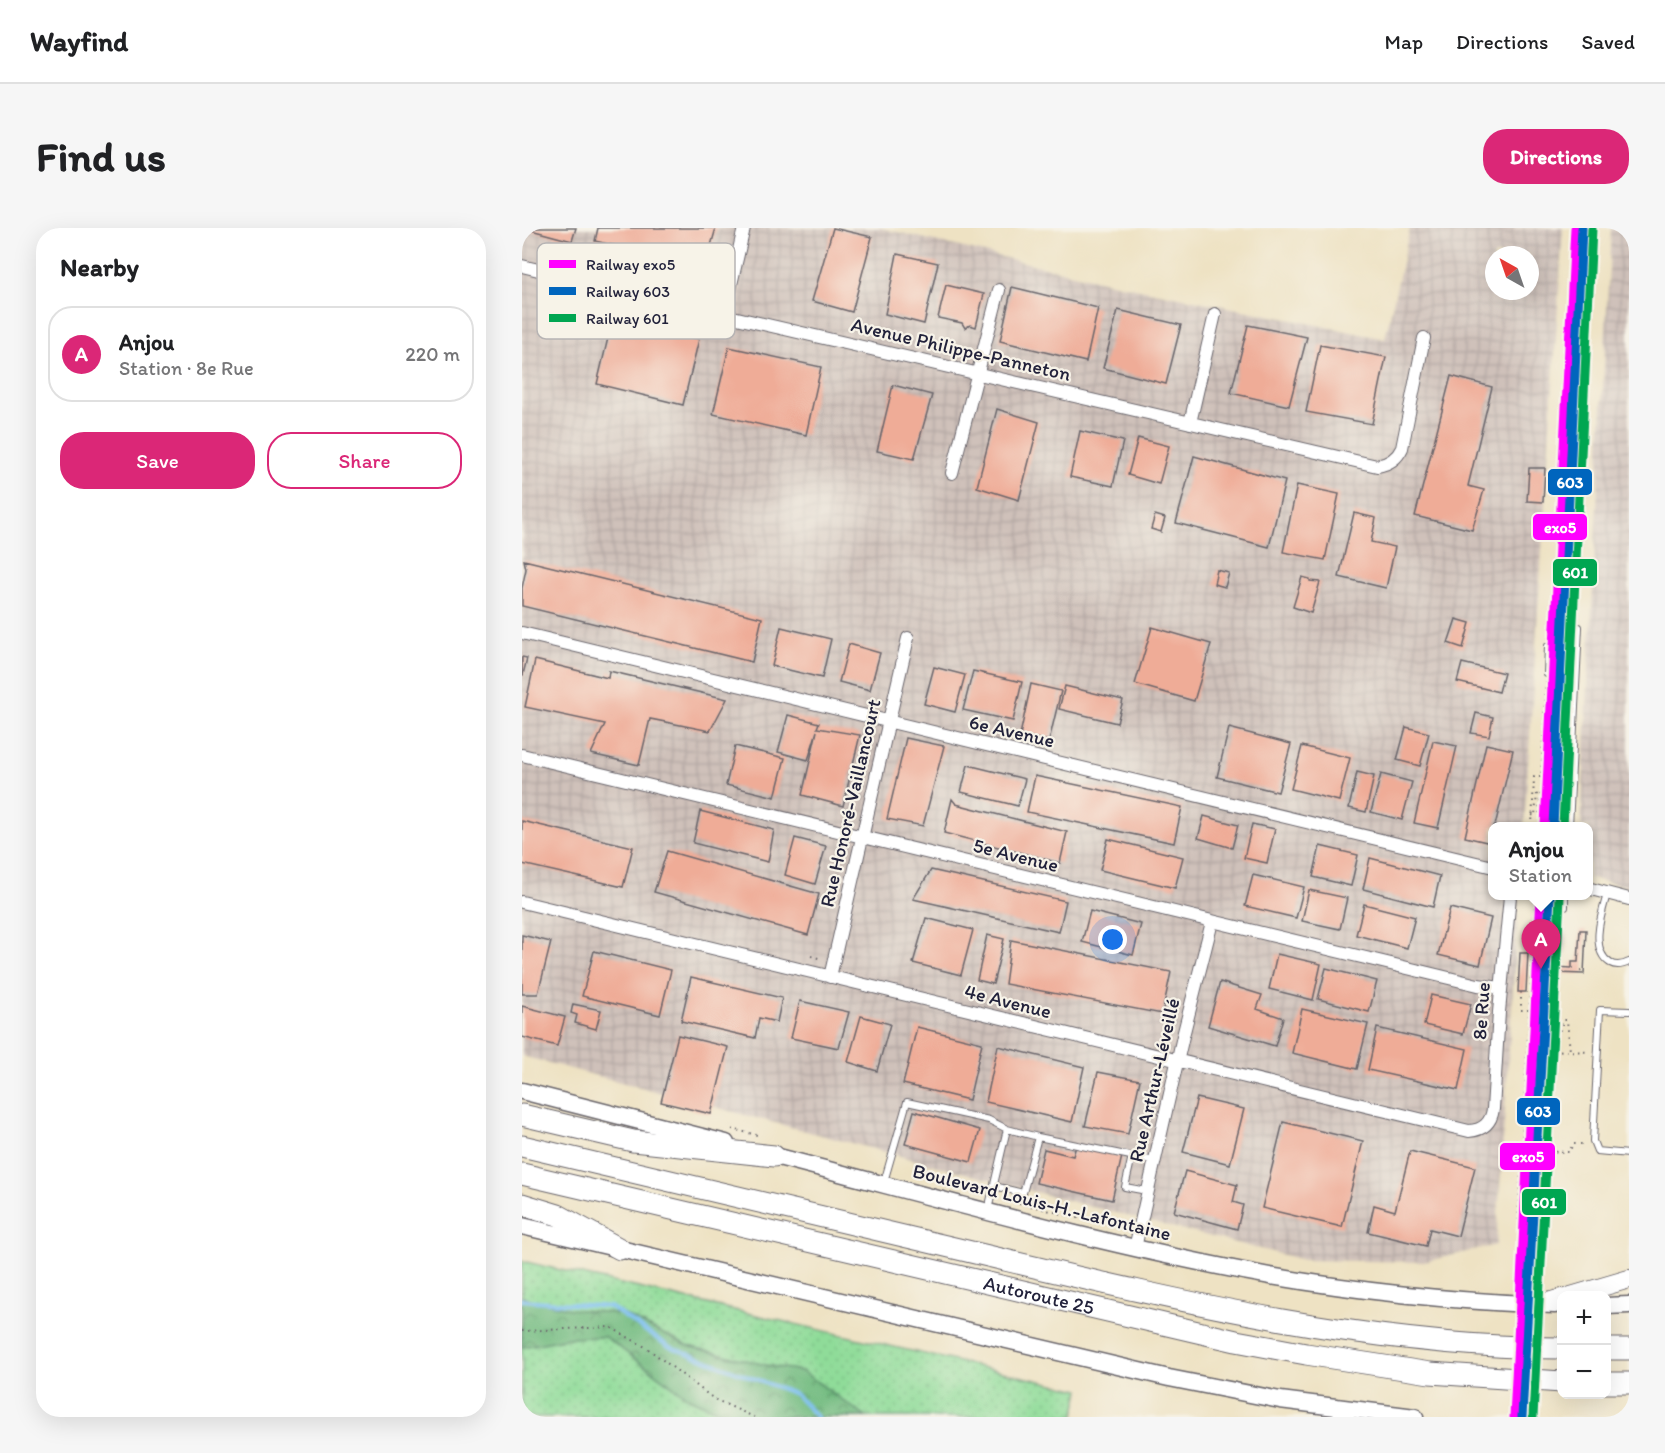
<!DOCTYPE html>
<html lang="en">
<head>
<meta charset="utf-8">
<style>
	:root { --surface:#fff; --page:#f6f6f6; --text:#202124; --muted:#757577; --line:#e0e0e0; --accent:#db2777 }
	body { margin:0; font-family:Itim,sans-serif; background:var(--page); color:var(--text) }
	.controls { position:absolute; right:18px; bottom:18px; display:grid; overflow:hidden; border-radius:12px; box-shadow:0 6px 24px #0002 }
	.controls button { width:54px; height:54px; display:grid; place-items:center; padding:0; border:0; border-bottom:2px solid var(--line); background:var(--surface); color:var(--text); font:30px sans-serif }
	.compass { position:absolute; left:963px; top:18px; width:54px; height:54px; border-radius:50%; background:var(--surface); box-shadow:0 6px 24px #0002; rotate:320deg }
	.you { position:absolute; left:591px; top:712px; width:21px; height:21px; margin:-15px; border:4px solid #fff; border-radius:50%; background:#1a73e8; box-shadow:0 0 0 9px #1a73e833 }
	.badge { display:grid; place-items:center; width:39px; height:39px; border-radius:50%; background:var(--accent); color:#fff; font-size:20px; font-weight:700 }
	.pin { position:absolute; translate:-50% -50px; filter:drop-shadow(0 2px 3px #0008) }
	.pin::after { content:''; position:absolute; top:32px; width:21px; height:18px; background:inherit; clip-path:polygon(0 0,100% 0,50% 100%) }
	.popup { position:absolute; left:966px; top:594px; width:105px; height:78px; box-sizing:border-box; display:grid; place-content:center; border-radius:12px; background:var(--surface); filter:drop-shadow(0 2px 4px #0005); font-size:20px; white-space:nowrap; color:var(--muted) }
	.popup b { font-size:22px; color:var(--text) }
	.popup::after { content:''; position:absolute; left:50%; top:100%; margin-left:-12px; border:12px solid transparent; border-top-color:var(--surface) }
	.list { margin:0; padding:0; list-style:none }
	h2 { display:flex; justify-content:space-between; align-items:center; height:78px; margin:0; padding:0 24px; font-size:26px }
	h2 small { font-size:20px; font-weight:400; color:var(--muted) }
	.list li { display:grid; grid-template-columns:39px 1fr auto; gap:18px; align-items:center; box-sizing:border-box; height:96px; margin:0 12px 12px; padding:0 12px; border:2px solid var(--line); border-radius:24px }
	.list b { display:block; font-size:22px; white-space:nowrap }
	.list p { margin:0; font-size:20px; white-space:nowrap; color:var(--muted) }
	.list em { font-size:20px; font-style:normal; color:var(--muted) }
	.actions { display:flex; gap:12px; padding:18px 24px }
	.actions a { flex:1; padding:14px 0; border:2px solid var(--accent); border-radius:24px; text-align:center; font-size:21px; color:var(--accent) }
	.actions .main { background:var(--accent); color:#fff }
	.map { position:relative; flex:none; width:1107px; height:1189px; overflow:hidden; border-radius:24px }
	header { display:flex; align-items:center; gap:36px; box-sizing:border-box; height:84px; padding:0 30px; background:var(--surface); border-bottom:2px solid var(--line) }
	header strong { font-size:28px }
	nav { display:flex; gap:33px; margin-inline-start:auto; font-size:21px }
	.intro { display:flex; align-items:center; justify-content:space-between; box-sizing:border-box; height:144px; padding:0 36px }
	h1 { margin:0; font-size:42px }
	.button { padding:15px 27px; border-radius:24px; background:var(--accent); color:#fff; font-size:21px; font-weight:700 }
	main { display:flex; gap:36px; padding:0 36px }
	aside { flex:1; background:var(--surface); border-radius:24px; box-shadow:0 6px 24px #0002 }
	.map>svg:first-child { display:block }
	.industrial { fill:url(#industrial-grid); fill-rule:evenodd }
	.green { fill:url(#green-dots); stroke:#587f6a; stroke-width:1.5 }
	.forest { fill:url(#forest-crowns); stroke:#4a6f5e; stroke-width:1.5 }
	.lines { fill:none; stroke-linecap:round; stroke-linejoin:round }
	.stream { stroke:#7cbff2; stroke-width:4 }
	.building { fill:#efac97 }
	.lane-casing { stroke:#69656b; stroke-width:8 }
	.street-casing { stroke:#69656b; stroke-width:14 }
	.secondary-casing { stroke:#69656b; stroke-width:19 }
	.primary-casing { stroke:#69656b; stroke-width:20 }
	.highway-casing { stroke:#69656b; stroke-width:23 }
	.path { stroke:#69656b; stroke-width:2; stroke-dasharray:1.5 4.5; stroke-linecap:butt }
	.lane { stroke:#fff; stroke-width:6 }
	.street { stroke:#fff; stroke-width:12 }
	.secondary { stroke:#fff; stroke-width:16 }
	.primary { stroke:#fff; stroke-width:18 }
	.highway { stroke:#fff; stroke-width:21 }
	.rail-1-casing { stroke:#f7f3e8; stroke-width:14 }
	.rail-2-casing { stroke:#f7f3e8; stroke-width:14 }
	.rail-3-casing { stroke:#f7f3e8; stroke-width:14 }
	.rail-1 { stroke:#f0f; stroke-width:9 }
	.rail-2 { stroke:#0065bd; stroke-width:9 }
	.rail-3 { stroke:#00a651; stroke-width:9 }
	.labels { text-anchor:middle; stroke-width:4.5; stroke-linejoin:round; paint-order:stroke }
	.street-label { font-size:20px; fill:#22223b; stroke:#f7f3e8 }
	.key { fill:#f7f3e8; stroke:#b7b4b4; stroke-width:1.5 }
	.key-label { font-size:16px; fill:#22223b }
	.line-badge { stroke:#f7f3e8; stroke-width:2 }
	.badge-label { font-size:16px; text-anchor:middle; font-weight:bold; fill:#fff }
</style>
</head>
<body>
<header>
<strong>Wayfind</strong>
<nav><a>Map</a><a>Directions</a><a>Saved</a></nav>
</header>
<div class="intro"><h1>Find us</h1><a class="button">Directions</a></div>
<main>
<aside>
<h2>Nearby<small></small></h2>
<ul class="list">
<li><span class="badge">A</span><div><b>Anjou</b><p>Station · 8e Rue</p></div><em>220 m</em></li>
</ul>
<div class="actions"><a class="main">Save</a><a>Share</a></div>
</aside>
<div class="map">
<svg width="1107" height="1189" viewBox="0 0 1107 1189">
	<defs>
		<pattern id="industrial-grid" width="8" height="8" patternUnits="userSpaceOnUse" patternTransform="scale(1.5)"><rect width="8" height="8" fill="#cfc1ba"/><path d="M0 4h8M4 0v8" fill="none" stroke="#b1a6a1"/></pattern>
		<pattern id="green-dots" width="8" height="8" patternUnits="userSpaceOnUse" patternTransform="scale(1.5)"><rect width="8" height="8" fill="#8fdc99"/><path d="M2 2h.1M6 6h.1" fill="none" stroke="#7bbc85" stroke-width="1.8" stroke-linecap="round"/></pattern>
		<pattern id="forest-crowns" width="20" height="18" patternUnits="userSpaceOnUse" patternTransform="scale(1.5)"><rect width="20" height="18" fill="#73bc81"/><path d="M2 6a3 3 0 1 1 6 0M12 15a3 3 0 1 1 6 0" fill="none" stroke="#5e986b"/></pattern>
	</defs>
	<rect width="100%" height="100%" fill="#f7f3e8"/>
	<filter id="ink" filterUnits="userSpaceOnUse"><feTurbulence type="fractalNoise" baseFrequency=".0167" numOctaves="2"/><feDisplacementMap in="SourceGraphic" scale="12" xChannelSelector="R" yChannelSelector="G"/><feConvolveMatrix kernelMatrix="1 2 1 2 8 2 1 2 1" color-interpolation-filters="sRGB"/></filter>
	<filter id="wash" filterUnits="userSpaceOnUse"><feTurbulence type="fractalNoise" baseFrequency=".008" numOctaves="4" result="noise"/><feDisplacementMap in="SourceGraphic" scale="24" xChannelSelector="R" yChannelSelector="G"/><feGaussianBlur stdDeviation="1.35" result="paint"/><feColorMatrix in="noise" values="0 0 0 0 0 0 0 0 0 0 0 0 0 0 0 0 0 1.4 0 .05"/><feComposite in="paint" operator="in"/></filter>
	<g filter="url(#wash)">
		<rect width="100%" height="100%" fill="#eee2c3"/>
		<!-- industrial -->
		<path class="industrial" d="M0 0H358L593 56 863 111 888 0H1041L1002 598H971V668H997L974 1017 902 1034 782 1032 574 980 0 828ZM972 27H1008V63H972Z
			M1089 0H1107V659L1067 650V598H1059Z"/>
		<!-- green -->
		<path class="green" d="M0 1033 558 1162 552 1189H0Z"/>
		<!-- forest -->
		<path class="forest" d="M0 1069 48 1081 101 1086 166 1118 248 1138 280 1143 344 1189H210L167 1170 83 1109 47 1110 0 1119Z"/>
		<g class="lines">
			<!-- stream -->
			<path class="stream" d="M0 1072 88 1079 146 1118 273 1166 295 1189"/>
		</g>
		<g id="blocks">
			<!-- building -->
			<path class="building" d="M10 0H54L50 13 9 2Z
				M76 0H194L183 39 73 13Z
				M311 0 350 9 330 84 290 73Z
				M375 26 416 35 402 96 363 86Z
				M424 57 462 66 454 99 448 97 443 100 440 95 416 90Z
				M490 59 576 80 564 134 478 113Z
				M596 82 659 97 644 156 581 140Z
				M90 93 177 111 161 177 75 156Z
				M726 97 785 109 767 178 709 165Z
				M798 117 864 129 850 196 784 184Z
				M207 119 299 139 284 207 191 186Z
				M929 148 970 159 946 258 962 262 950 302 893 288Z
				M371 157 410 167 392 231 355 223Z
				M475 181 517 194 497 272 455 259Z
				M558 203 601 213 591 258 548 249Z
				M616 210 647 218 637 256 606 247Z
				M672 228 763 253 747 319 654 295Z
				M1007 240H1023L1021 274 1005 273Z
				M775 257 817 266 803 332 761 324Z
				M832 285 854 290 849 314 873 319 864 360 817 349Z
				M633 287 643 290 639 304 629 301Z
				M2 332 240 390 230 434 0 378V360L4 341Z
				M695 342 707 345 703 359 692 356Z
				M780 349 788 351V353L798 354 789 385 771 379Z
				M934 391 948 395 941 420 926 415Z
				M259 399 309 411 300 450 250 438Z
				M630 399 689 416 672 473 613 456Z
				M327 416 358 425 348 462 317 454Z
				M0 429 5 430 1 447H0Z
				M13 432 86 450 87 443 205 471 188 503 128 491 117 537 69 526 83 496 3 479Z
				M940 435 982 445 977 464 935 454Z
				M412 439 443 447 433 484 402 476Z
				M451 443 500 454 491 493 441 482Z
				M509 456 539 463 527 513 498 507Z
				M543 458 601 472 595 495 537 481Z
				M954 485 971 489 967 508 949 505Z
				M266 487 297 495 295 500 338 507 321 578 280 567 295 503 286 532 256 524Z
				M884 499 907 505 898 538 875 532Z
				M707 500 769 516 756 564 695 549Z
				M384 510 422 518 401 598 365 591Z
				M911 513 935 518 916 600 892 595Z
				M964 516 991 522 973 598H971L969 615 943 609Z
				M213 518 263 530 253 569 204 557Z
				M780 518 828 530 817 573 769 561Z
				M446 537 503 551 496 578 439 564Z
				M835 544 852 548 844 584 827 580Z
				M859 546 890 554 880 592 849 584Z
				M513 548 660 579 652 615 505 584Z
				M430 571 434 576 545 604 538 635 422 605Z
				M178 583 252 602 246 634 171 615Z
				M682 588 716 597 710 620 676 610Z
				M0 593 111 619 101 659 0 636Z
				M730 596 753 601 745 635 722 630Z
				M273 610 304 618 293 656 263 647Z
				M586 611 661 629 653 660 578 642Z
				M798 618 836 627 829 658 791 649Z
				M145 623 297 666 286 707 132 664Z
				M848 630 918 648 911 679 841 661Z
				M409 642 544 673 537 704 391 671Z
				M731 647 782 659 774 690 723 678Z
				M787 662 825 670 818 701 780 693Z
				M842 676 893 689 885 720 834 707Z
				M928 680 969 690 958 737 916 727Z
				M568 683 619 696 611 727 560 714Z
				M404 690 451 702 439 747 391 735Z
				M1058 702H1064L1062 746 1034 745V739L1050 740V734H1056Z
				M0 707 29 714 16 766H0Z
				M465 707 482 711 471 756 455 752Z
				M489 712 649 744 640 786 483 756Z
				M72 723 149 742 138 787 60 768Z
				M998 725H1006L1004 764H996Z
				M755 726 799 736 791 772 747 761Z
				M804 740 855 753 847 784 796 771Z
				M169 749 260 770 255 794 237 790 233 810 159 793Z
				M698 754 740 767 735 781 761 790 753 818 686 798Z
				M909 767 949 776 941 806 902 797Z
				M278 773 327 784 317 820 269 810Z
				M51 776 79 782 74 801 53 795 55 787 49 785Z
				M0 778 43 789 35 818 0 809Z
				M780 781 846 796 835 841 770 825Z
				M339 788 368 796 355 843 326 834Z
				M395 799 460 815 447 872 381 856Z
				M855 800 945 821 936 862 846 842Z
				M156 807 206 819 189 886 139 874Z
				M476 818 562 839 550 894 464 874Z
				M576 844 618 852 606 906 563 898Z
				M675 870 722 881 708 936 661 924Z
				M392 883 458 902 449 934 383 916Z
				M761 894 841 913 820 999 740 980Z
				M554 918 600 928 590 972 514 955 522 921 551 928Z
				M888 923 953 939 936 1008 908 1001 904 1018 846 1004 852 977 873 983Z
				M663 943 715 957 711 974 721 977 715 1001 652 984Z"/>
		</g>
	</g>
	<g filter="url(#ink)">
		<use href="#blocks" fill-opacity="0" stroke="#69656b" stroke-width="1.5"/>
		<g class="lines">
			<defs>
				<path id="lane" d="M1025 446 1026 418 1056 419
					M1047 598 1057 399
					M1085 666C1080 684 1067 722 1088 735 1095 739 1101 737 1107 734
					M1043 679V668
					M1107 783 1078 782 1071 913 1075 923 1107 926
					M516 909 633 933
					M610 928 603 959 625 963
					M362 954 385 874 467 892 485 901 516 909 501 965 472 958
					M466 982 485 901"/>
				<path id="street" d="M0 38 202 87 855 238C867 236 875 231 880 220L902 110
					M202 87 222 0
					M668 195 693 86
					M430 245 477 62
					M0 405 971 639
					M0 527 956 757 979 760
					M1069 661 1107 671
					M0 674 947 903C961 902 969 895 971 881L977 784 988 668
					M308 749 386 410
					M613 1020 661 808 690 694"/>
				<path id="secondary" d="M0 863 204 915
					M241 925C409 968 577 1017 748 1048 842 1064 937 1074 1033 1077
					M0 998 647 1150 758 1172 893 1189
					M1084 1078 1107 1077"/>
				<path id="primary" d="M1049 1068 1107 1051
					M1019 1076 1040 1070"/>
				<g id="highway">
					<path d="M0 887 111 913 252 928"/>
					<path d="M0 918C161 956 322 994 483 1032 665 1075 851 1119 1040 1120"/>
					<path id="s1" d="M0 946 714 1113 784 1126 908 1145 1040 1154"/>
					<path d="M0 976 36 987 98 1021"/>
					<path d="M1084 1121H1107"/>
					<path d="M1084 1155H1107"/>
				</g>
			</defs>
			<!-- lane casing -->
			<use href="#lane" class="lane-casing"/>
			<!-- street casing -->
			<use href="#street" class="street-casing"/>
			<!-- secondary casing -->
			<use href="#secondary" class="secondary-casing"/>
			<!-- primary casing -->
			<use href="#primary" class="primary-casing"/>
			<!-- highway casing -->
			<use href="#highway" class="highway-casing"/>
			<!-- path -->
			<path class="path" d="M1010 587 1013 588 1015 565H1018L1017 587
				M1016 598H1010L1012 549H1019L1024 454
				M289 728 300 731
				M1058 743 1063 744
				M999 764V782H1007
				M1028 778H1034L1033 807
				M1026 822 1066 824
				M210 901 239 908
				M1021 923 1047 924 1051 916H1061
				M978 927H986V912L1000 913
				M497 975 568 993
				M996 992 1013 668
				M1017 996 1029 782H1031L1030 807H1036L1042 792H1045L1048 823
				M0 1103 88 1099 125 1120 192 1171 232 1189"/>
			<!-- lane -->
			<use href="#lane" class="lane"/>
			<!-- street -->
			<use href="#street" class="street"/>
			<!-- secondary -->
			<use href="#secondary" class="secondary"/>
			<!-- primary -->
			<use href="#primary" class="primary"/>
			<!-- highway -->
			<use href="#highway" class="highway"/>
			<defs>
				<path id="rail-1" d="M1023 598 1053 0
					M992 1189 1019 668"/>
				<path id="rail-2" d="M1031 598 1060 0
					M1000 1189 1028 668"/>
				<path id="rail-3" d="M1041 598 1070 1
					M1011 1189 1038 669"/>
			</defs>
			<!-- rail-1 casing -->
			<use href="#rail-1" class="rail-1-casing"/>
			<!-- rail-2 casing -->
			<use href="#rail-2" class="rail-2-casing"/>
			<!-- rail-3 casing -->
			<use href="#rail-3" class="rail-3-casing"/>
			<!-- rail-1 -->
			<use href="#rail-1" class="rail-1"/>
			<!-- rail-2 -->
			<use href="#rail-2" class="rail-2"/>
			<!-- rail-3 -->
			<use href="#rail-3" class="rail-3"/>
		</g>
	</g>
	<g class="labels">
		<!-- street labels -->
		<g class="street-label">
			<text transform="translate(439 121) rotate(13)" y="7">Avenue Philippe-Panneton</text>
			<text transform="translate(490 503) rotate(13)" y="7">6e Avenue</text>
			<text transform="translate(328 575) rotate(-77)" y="7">Rue Honoré-Vaillancourt</text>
			<text transform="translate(494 627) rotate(14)" y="7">5e Avenue</text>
			<text transform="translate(486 773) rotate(14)" y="7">4e Avenue</text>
			<text transform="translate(959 783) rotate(-86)" y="7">8e Rue</text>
			<text transform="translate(632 852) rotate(-77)" y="7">Rue Arthur-Léveillé</text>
			<text transform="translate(520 974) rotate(14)" y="7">Boulevard Louis-H.-Lafontaine</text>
			<text dy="7" stroke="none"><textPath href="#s1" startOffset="531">Autoroute 25</textPath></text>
		</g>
	</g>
	<!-- legend -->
	<rect x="15" y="15" width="198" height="96" rx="9" class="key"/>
	<rect x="27" y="32" width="27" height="8" fill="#f0f"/>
	<rect x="27" y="59" width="27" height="8" fill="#0065bd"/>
	<rect x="27" y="86" width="27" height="8" fill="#00a651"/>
	<g class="key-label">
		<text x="64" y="42">Railway exo5</text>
		<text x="64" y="69">Railway 603</text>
		<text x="64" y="96">Railway 601</text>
	</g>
	<g class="line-badge">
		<rect x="1025" y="240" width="46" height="28" rx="6" fill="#0065bd"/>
		<rect x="1010" y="285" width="56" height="28" rx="6" fill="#f0f"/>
		<rect x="1030" y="330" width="46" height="29" rx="6" fill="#00a651"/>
		<rect x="994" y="869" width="45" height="29" rx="6" fill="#0065bd"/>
		<rect x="977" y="914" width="57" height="29" rx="6" fill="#f0f"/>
		<rect x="999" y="960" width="46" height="28" rx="6" fill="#00a651"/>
	</g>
	<g class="badge-label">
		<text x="1048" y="260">603</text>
		<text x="1038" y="305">exo5</text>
		<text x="1053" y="350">601</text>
		<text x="1016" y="889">603</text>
		<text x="1006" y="934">exo5</text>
		<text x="1022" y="980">601</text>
	</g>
</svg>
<div class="controls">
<button>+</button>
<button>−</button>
</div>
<svg class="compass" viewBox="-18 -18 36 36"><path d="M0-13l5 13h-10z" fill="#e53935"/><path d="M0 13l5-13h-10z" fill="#757577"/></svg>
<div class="you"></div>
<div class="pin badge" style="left:1019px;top:741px">A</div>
<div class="popup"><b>Anjou</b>Station</div>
</div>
</main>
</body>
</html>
